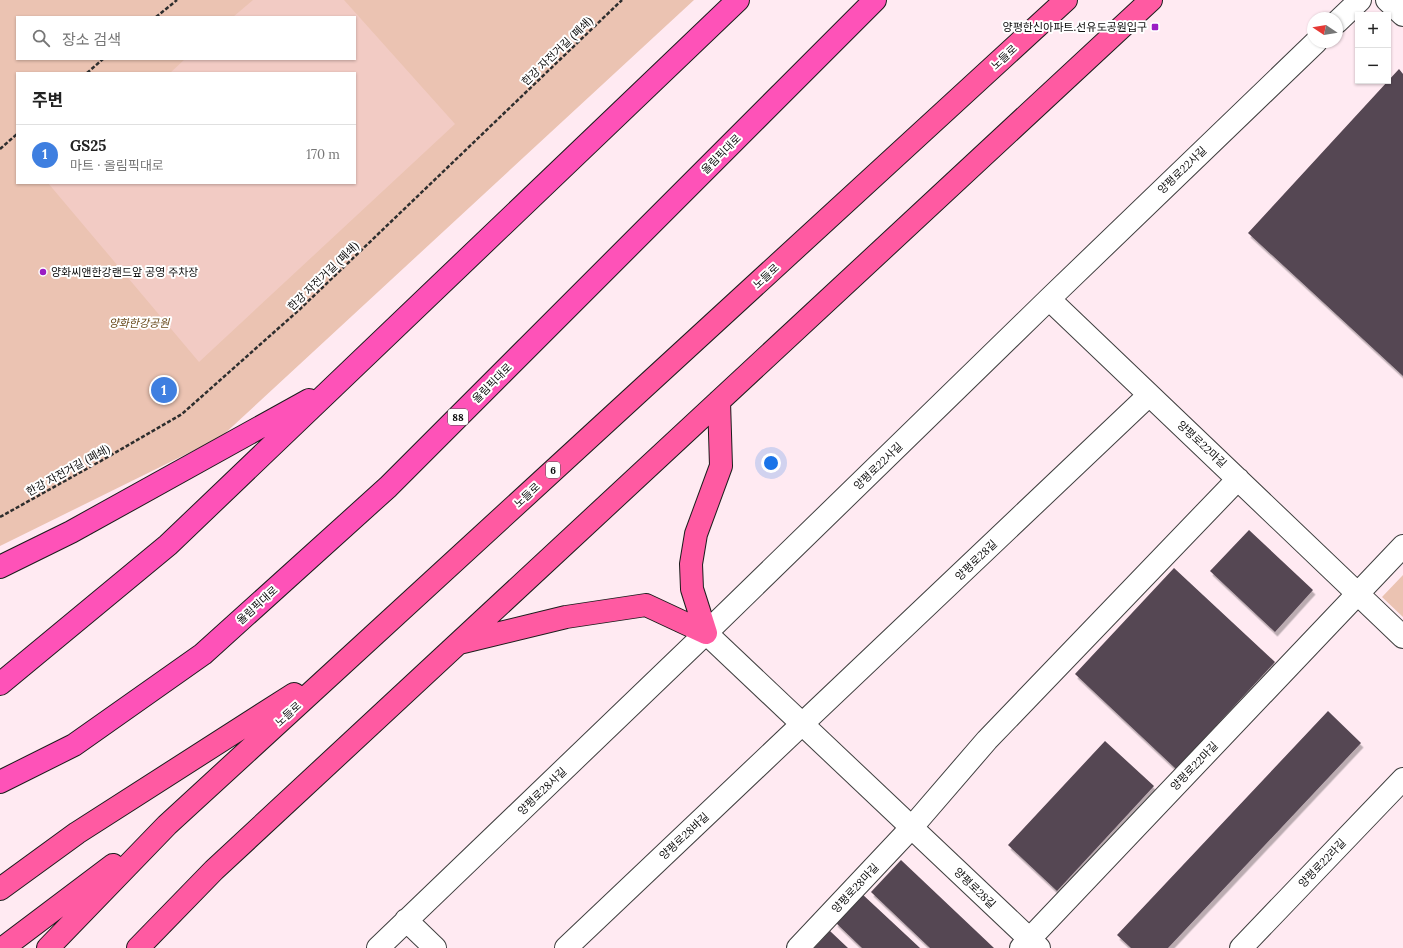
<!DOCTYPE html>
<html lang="ko">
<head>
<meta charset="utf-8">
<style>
	:root { --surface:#fff; --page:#f6f6f6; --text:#222; --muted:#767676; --line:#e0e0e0; --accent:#9b1cc4 }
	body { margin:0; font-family:Lora,"Noto Sans KR",serif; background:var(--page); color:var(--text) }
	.controls { position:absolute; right:12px; top:12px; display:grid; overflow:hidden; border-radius:0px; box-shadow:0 1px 3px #0004 }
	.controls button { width:36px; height:36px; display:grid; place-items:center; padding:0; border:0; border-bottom:1px solid var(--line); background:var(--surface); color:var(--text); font:20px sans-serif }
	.compass { position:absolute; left:1307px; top:12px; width:36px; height:36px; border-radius:50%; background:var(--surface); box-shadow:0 1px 3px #0004; rotate:282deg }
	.you { position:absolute; left:771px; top:463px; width:14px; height:14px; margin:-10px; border:3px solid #fff; border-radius:50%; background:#1a73e8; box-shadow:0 0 0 6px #1a73e833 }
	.badge { display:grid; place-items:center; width:26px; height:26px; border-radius:50%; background:var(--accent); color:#fff; font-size:13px; font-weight:700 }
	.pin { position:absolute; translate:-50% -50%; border:2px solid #fff; box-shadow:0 1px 4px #0006 }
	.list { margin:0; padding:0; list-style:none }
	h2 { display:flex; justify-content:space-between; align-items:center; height:52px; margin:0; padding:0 16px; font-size:17px }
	h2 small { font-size:13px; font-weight:400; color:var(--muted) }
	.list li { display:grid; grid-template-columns:26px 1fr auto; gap:12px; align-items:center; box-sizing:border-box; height:60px; padding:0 16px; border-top:1px solid var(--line) }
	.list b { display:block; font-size:15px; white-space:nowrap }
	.list p { margin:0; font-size:13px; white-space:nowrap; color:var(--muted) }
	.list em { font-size:13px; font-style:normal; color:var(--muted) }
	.icon { flex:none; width:22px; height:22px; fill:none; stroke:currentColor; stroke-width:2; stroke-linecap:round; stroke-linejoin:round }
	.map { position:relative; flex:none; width:1403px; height:948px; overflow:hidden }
	.search { position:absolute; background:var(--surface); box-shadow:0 1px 3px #0004; left:16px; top:16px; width:340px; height:44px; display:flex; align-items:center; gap:10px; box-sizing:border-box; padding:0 14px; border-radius:0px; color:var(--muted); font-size:15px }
	.panel { position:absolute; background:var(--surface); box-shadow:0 1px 3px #0004; left:16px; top:72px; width:340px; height:112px; border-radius:0px }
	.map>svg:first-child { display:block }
	.green { fill:#ebc3b2; fill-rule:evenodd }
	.pitch { fill:#f2cbc4 }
	.building { fill:#554752; filter:url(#shadow) }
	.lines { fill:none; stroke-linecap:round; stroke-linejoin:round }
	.minor-casing { stroke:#3f3f3f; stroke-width:24 }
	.tertiary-casing { stroke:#3f3f3f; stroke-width:24 }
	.primary-casing { stroke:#1d1d1d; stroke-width:24 }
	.trunk-casing { stroke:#1d1d1d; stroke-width:24 }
	.path { stroke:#2e2e2e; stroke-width:2.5; stroke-dasharray:4 2; stroke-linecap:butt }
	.minor { stroke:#fff; stroke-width:22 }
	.tertiary { stroke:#fff; stroke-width:22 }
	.primary { stroke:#ff5aa2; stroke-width:22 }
	.trunk { stroke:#fe52b8; stroke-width:22 }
	.poi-dot { fill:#9b1cc4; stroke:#fff; stroke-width:1.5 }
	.labels { text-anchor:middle; stroke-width:4; stroke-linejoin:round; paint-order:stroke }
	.shield { fill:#fff; stroke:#555; stroke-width:1 }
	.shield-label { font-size:10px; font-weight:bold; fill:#0c0c0c }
	.poi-label { font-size:11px; fill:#0c0c0c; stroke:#fff; text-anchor:end }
	.street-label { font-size:11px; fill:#0c0c0c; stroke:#fff }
	.park-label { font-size:11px; font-style:italic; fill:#674819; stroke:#fff }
</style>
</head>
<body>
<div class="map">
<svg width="1403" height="948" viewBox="0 0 1403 948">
	<defs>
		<filter id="shadow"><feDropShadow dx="2.5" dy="4.5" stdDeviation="0" flood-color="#0004"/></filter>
	</defs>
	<rect width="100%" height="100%" fill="#ffeaf2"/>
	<!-- green -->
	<path class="green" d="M0 0H694L221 437 0 546ZM17 17H355V59H17ZM17 73H355V183H17Z
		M1403 575V617L1382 597Z"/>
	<!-- pitch -->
	<path class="pitch" d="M253 0H344L455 124 199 362 48 183H355V73H170L185 59H355V17H233Z"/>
	<!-- building -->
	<path class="building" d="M1399 69 1403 74V376L1248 233Z
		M1249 530 1313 590 1275 632 1210 571Z
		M1174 568 1275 662 1176 769 1075 674Z
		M1328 711 1361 743 1168 948H1131L1117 935Z
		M1105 741 1154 786 1057 891 1008 845Z
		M901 860 994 948H930L871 892Z
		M861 893 920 948H862L835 922Z
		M830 931 848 948H814Z"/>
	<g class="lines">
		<defs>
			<path id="minor" d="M1387 0 1403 15
				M1337 22 1360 0
				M1049 299 1403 637
				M406 920 435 948
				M378 948 706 633 1049 299 1316 42
				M566 948 1149 395
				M798 948 912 827 987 740 1238 479
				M1021 948 1403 546
				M1241 948 1403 779"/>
			<path id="tertiary" d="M706 633 1039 948"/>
			<path id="primary" d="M706 633 692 589 691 564 696 534 721 466 719 401
				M459 643 566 617 646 605 706 633
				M0 889 77 833 294 694
				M3 948 113 865
				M48 948 167 825 1066 0
				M138 948 214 870 1151 0"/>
			<path id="trunk" d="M0 567 71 532 309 400
				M0 684 168 545 738 0
				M0 782 74 745 203 654 388 487 875 0"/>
		</defs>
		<!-- minor casing -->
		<use href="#minor" class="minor-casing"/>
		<!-- tertiary casing -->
		<use href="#tertiary" class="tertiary-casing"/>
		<!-- primary casing -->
		<use href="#primary" class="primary-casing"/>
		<!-- trunk casing -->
		<use href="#trunk" class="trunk-casing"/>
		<!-- path -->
		<path class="path" d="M156 17 177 0
			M87 73 103 59
			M0 149 17 134
			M0 517 106 458 182 414 299 310 622 0"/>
		<!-- minor -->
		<use href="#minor" class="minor"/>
		<!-- tertiary -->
		<use href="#tertiary" class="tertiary"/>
		<!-- primary -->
		<use href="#primary" class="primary"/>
		<!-- trunk -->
		<use href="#trunk" class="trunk"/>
	</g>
	<!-- markers -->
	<g class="poi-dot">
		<rect x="1151" y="23" width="8" height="8" rx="2"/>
		<circle cx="43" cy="272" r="4"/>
	</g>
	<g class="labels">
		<!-- shield labels -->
		<g class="shield">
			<rect x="448" y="409" width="20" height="16" rx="3"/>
			<rect x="546" y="462" width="14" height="16" rx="3"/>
		</g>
		<g class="shield-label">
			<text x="458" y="421">88</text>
			<text x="553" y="474">6</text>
		</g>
		<!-- poi labels -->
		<g class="poi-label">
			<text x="1147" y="31">양평한신아파트.선유도공원입구</text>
			<text x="51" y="276" text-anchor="start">양화씨앤한강랜드앞 공영 주차장</text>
		</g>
		<!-- street labels -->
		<g class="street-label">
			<text transform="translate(557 51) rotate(-44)" y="4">한강 자전거길 (폐쇄)</text>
			<text transform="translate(1004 57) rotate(-43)" y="4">노들로</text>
			<text transform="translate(721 154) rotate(-45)" y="4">올림픽대로</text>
			<text transform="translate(1182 170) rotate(-44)" y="4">양평로22사길</text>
			<text transform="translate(323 276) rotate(-44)" y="4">한강 자전거길 (폐쇄)</text>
			<text transform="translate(766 276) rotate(-43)" y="4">노들로</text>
			<text transform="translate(492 383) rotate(-45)" y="4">올림픽대로</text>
			<text transform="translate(1202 444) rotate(43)" y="4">양평로22마길</text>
			<text transform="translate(878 466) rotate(-44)" y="4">양평로22사길</text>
			<text transform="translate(68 470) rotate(-29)" y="4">한강 자전거길 (폐쇄)</text>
			<text transform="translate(527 495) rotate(-43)" y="4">노들로</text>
			<text transform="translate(976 560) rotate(-44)" y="4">양평로28길</text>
			<text transform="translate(257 605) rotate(-42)" y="4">올림픽대로</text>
			<text transform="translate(288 714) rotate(-42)" y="4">노들로</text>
			<text transform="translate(1194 766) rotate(-46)" y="4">양평로22마길</text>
			<text transform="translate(542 791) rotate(-44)" y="4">양평로28사길</text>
			<text transform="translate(684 836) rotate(-43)" y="4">양평로28바길</text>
			<text transform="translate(1322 863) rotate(-46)" y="4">양평로22라길</text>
			<text transform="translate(855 888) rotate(-47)" y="4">양평로28마길</text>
			<text transform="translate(975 888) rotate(44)" y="4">양평로28길</text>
		</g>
		<!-- park labels -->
		<g class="park-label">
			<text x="139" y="327">양화한강공원</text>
		</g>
	</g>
</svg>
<div class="controls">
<button>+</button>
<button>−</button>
</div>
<svg class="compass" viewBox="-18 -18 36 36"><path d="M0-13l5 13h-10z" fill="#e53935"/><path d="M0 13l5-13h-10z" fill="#767676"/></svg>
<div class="you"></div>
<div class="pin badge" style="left:164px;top:390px;background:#3f7fe0">1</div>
<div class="search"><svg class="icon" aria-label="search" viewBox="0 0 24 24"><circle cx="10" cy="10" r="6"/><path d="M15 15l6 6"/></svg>장소 검색</div>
<section class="panel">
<h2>주변<small></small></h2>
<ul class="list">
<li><span class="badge" style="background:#3f7fe0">1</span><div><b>GS25</b><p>마트 · 올림픽대로</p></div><em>170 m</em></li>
</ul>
</section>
</div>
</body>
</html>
